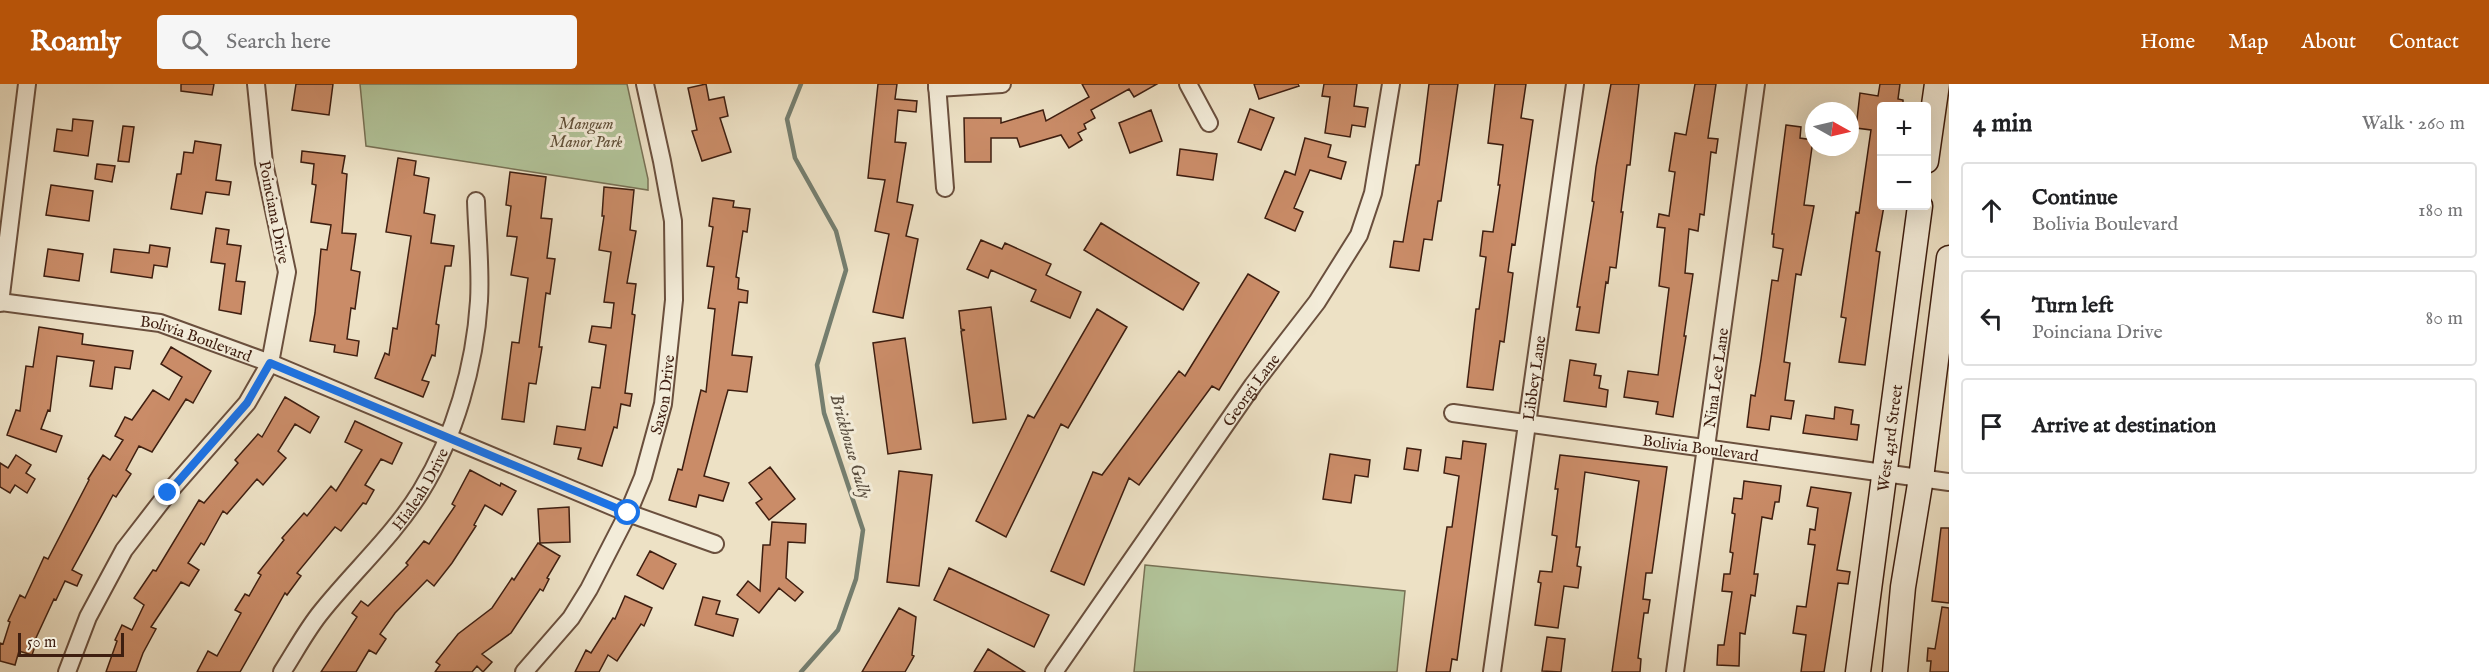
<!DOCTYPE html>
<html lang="en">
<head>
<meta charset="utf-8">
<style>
	:root { --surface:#fff; --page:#f6f6f6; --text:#202124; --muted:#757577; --line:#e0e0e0; --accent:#b45309 }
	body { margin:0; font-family:"IM FELL English",serif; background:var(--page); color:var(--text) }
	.controls { position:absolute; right:18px; top:18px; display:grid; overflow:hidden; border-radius:6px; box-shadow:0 6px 24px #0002 }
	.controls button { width:54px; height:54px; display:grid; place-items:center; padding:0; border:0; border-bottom:2px solid var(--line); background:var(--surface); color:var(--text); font:30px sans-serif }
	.compass { position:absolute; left:1805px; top:18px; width:54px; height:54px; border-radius:50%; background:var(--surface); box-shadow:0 6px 24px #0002; rotate:98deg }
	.scale { position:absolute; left:18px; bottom:15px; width:106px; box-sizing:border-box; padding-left:6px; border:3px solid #3e1e10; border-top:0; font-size:16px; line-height:21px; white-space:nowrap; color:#3e1e10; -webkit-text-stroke:4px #f3ecd9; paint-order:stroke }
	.stop { position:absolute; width:18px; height:18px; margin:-14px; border:4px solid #1a73e8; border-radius:50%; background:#fff }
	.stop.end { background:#1a73e8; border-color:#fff; box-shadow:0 2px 6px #0008 }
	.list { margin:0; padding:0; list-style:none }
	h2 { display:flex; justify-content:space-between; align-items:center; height:78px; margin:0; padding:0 24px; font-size:26px }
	h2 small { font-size:20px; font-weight:400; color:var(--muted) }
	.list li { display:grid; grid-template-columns:39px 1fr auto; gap:18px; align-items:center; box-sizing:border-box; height:96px; margin:0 12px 12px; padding:0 12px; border:2px solid var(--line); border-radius:6px }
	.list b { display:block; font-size:22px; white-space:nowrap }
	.list p { margin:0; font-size:20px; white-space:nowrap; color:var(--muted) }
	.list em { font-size:20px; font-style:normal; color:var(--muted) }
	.icon { flex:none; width:33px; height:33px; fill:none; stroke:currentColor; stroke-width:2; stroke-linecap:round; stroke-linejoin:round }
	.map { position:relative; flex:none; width:1949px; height:588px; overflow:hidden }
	header { display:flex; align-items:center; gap:36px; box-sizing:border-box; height:84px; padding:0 30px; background:var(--accent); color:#fff }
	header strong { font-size:28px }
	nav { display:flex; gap:33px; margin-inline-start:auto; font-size:21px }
	.search { width:420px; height:54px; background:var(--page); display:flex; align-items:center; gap:15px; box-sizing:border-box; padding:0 21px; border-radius:6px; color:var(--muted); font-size:22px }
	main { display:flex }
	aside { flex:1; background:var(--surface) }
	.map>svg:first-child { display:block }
	.green { fill:#b2c49a; stroke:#787155; stroke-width:1.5 }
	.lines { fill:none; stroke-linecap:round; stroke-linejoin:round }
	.stream { stroke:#757e6f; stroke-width:4.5 }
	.building { fill:#ca8c68; stroke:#3e1e10; stroke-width:1.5 }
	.minor-casing { stroke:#6a4f3d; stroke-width:20 }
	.secondary-casing { stroke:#3e1e10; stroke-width:27 }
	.minor { stroke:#f3ecd9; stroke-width:16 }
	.secondary { stroke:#f3ecd9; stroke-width:24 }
	.route { stroke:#1a73e8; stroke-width:8 }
	.labels { text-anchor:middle; stroke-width:6; stroke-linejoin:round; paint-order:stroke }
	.park-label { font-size:16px; font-style:italic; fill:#615039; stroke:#f3ecd9 }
	.street-label { font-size:16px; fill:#3e1e10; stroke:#f3ecd9 }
	.water-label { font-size:18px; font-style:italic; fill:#5a4e40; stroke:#f3ecd9 }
</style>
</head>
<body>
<header>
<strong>Roamly</strong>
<div class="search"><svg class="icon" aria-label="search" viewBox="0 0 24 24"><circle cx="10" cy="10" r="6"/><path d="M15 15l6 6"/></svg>Search here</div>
<nav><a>Home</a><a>Map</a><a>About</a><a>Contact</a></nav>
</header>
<main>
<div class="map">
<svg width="1949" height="588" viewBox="0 0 1949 588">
	<rect width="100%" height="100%" fill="#ede1c5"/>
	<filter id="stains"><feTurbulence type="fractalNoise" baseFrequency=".00333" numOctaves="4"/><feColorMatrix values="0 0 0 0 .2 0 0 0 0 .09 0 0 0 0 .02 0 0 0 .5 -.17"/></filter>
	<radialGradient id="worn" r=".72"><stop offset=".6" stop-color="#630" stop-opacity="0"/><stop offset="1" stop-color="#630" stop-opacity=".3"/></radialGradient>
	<!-- green -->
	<path class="green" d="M360 0H627L648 95V106L366 62Z
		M1145 481 1405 507 1397 588H1134Z"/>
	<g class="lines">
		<!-- stream -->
		<path class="stream" d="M801 588 838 546 856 495 863 446 824 329 817 281 846 186 836 147 795 74 787 35 801 0"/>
	</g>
	<!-- building -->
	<path class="building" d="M181 0H214L212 11 181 7Z
		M296 0H333L329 31 292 26Z
		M706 0 709 16 724 13 728 32 720 34 731 68 702 77 692 47 697 46 688 4Z
		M878 0H897L895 15 917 17 916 28 898 26 895 58 906 59 897 118 913 121 906 152 918 155 903 234 873 228 889 150 875 147 885 96 868 94Z
		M1082 0H1157L1134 13 1129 5 1091 26 1095 34 1084 40 1086 45 1078 49 1082 56 1069 64 1061 51 1020 63 1017 54H991V78H965L964 34H1001V39L1043 26 1046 37 1089 13Z
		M1254 0H1298L1299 2 1259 15Z
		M1324 0H1357L1354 22 1368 24 1365 43 1352 41 1350 53 1325 49 1330 13 1322 12Z
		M1429 0H1458L1441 117H1438L1432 156 1424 155 1419 187 1390 183 1394 157 1403 158 1416 81H1419Z
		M1495 0H1526L1521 34 1533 36 1515 161 1512 160 1508 188 1513 189 1504 258 1500 257 1493 306 1467 303 1476 225H1479L1486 173 1480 172 1483 147 1493 148 1500 101H1498L1503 61 1488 59Z
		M1611 0H1639L1630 81H1627L1621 128H1623L1616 184 1610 183 1608 199 1606 198 1599 249 1576 246 1580 223H1577L1594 118 1592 117 1596 83Z
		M1695 0H1716L1708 54 1718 55 1716 69 1711 68 1704 131 1700 130 1698 147 1689 145 1685 189 1693 190 1684 252H1686L1673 333 1656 330 1658 318 1624 313 1628 287 1658 291 1669 204 1659 202 1665 144 1657 143 1659 130 1669 132 1675 88 1669 87 1675 49 1686 51Z
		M1880 0H1900L1898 15 1903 16V22H1881V122H1884L1876 167 1880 168 1865 281 1839 278 1846 234 1841 233 1856 128 1859 129 1871 46 1856 44 1860 9 1878 12Z
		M1250 25 1274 34 1261 66 1238 58Z
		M1151 26 1162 57 1130 69 1119 39Z
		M73 35 93 37 88 72 54 67 57 45 72 47Z
		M1786 41 1801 43 1800 54 1813 56 1804 121 1814 122 1801 191 1796 190 1784 278 1790 279 1785 316 1794 317 1791 335 1771 332 1769 346 1747 343 1751 311 1755 312 1761 275 1772 196 1778 197 1783 165 1773 163 1774 150H1772Z
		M123 42 134 43 129 78 118 77Z
		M1305 54 1331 61 1328 73 1346 78 1341 95 1310 86 1294 124 1303 128 1295 147 1265 134 1285 87 1295 91Z
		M195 57 221 61 216 96 231 98 229 111 206 108 202 130 171 125 177 90H181L184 68 193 69Z
		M1180 65 1217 70 1213 96 1177 91Z
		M302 67 345 72 342 89 347 90 342 149 356 150 351 186 360 188 355 225 351 224 347 255 359 257 357 272 334 268 335 261 310 257 315 229 321 165 327 166 331 141 311 138 316 101 312 100 314 80 301 78Z
		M398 74 416 77 414 91 429 94 424 129 435 131 431 159 454 162 451 182H445L436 240 439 241 435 272 432 271 422 296 429 298 423 313 375 294 385 269 389 271 393 244 397 245 411 152 386 148Z
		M97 80 115 82 112 98 95 95Z
		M510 88 546 93 541 134 552 135 547 174 555 175 550 210 546 209 539 263H542L536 300 529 299 524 338 502 335 512 258 519 259 528 194 511 191 517 153 507 152 511 122 506 121Z
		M51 101 93 107 89 137 46 131Z
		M604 103 634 106 630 146 636 147 627 199 636 200 632 230 635 231 625 309 632 310 630 322 621 320 617 344 614 343 602 382 578 375 581 364 554 360 557 342 585 346 592 303 600 304 606 261 589 258 592 242 611 244 614 219 604 218 611 168 599 166 604 132H602Z
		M713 114 734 117 733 123 750 125 747 148 743 147 736 193 739 194 738 205 748 207 747 219 739 218 732 271 752 273 747 308 728 306 704 392 729 399 723 417 699 411 696 423 669 416 678 385 682 386 701 306 706 308 715 225 708 224 714 183 707 182 713 143 709 142Z
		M1101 139 1199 199 1183 226 1084 166Z
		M216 144 229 146 227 160 241 162 236 197 245 198 241 230 219 226 225 180 211 178Z
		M981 156 1002 165 1005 159 1051 180 1046 191 1081 208 1070 234 1031 217 1036 206 991 186 988 194 967 185Z
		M150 161 170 164 167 183 154 181 152 194 111 188 114 165 149 169Z
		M48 165 83 170 79 197 44 192Z
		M1248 190 1279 208 1219 306 1212 302 1139 401 1129 394 1084 501 1051 487 1093 388 1102 391 1179 287 1185 292Z
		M991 223 1006 335 973 339 961 247 965 246 961 245 959 227Z
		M1097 225 1127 243 1068 344 1061 340 1006 453 976 437 1028 331 1034 334Z
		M39 243 83 250 82 260 133 267 130 285 115 283 112 305 90 302 94 277 57 272 50 327 48 326 41 345 62 352 56 368 7 351 16 326 20 327 26 282 33 283Z
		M905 254 921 365 888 370 873 259Z
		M171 263 211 287 193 319 186 315 152 368 139 362 126 386 131 390 116 413 113 411 72 486 82 491 77 502 65 497 56 516 54 515 35 556H37L32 571 19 567 15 581 0 577V559L3 560 10 538 8 537 20 511 25 514 44 473 48 475 89 396 88 395 103 371 110 376 123 356 115 352 125 333 132 336 153 306 169 316 182 293 161 280Z
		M1570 276 1596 280 1594 291 1601 292 1599 304 1608 306 1606 323 1564 317Z
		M285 313 319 333 310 349 295 340 278 367 286 374 263 401 257 395 227 430 223 427 204 461 201 459 188 479 199 486 189 502 181 498 151 543 156 545 143 569 136 588H106L117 557 115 556 122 541 132 546 144 521 134 514 153 486 156 487 199 416 204 419 238 379 235 376 258 350 262 353Z
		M1835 323 1853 326 1851 340 1859 341 1857 356 1803 349 1806 331 1834 335Z
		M355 337 402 359 392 380 381 375 365 401 374 406 366 420 363 419 341 447 335 443 297 489 301 492 287 511 285 509 240 588H197L208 567 217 572 241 529 235 526 245 510 249 512 261 491 258 489 284 456 282 454 304 429 307 432 331 402 336 407 362 366 345 358Z
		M1463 357 1486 360 1457 576 1452 575 1450 588H1426L1447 443H1452L1459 392 1444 389 1446 373 1461 375Z
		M1407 364 1421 366 1418 387 1404 385Z
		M1330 370 1370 376 1368 393 1355 391 1351 419 1323 415Z
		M16 371 31 381 26 389 35 395 27 409 15 401 10 409 0 403V379L8 384Z
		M1560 371 1667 383 1652 489H1646L1643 515 1650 516 1648 529H1644L1638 574 1641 575 1640 588H1612L1639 397 1585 388 1576 463H1580L1577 482 1581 483 1578 504 1564 502 1558 544 1535 541 1541 499 1538 498 1540 487 1552 488 1557 452 1552 451 1558 405H1555Z
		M770 383 795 415 769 436 756 419 762 415 749 399Z
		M470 386 500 402 501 399 516 407 502 431 485 421 474 441 476 442 452 479 434 502 427 496 395 529 380 550 386 555 376 570 369 566 356 588H321L357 533 352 529 361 517 368 522 408 481 406 479 424 457 429 460 455 422 452 420Z
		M899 387 932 391 919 502 887 498Z
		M1744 397 1781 402 1779 418H1775L1772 435 1762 433 1754 490H1758L1755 512 1751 511 1745 550 1740 549 1739 582 1717 581 1718 561H1724L1732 508 1722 507 1724 490H1730L1733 469 1730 468 1735 430 1732 429 1734 414 1742 415Z
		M1811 403 1851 409 1837 486 1850 488 1848 500 1838 499 1824 588H1801L1806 551 1793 549 1797 522 1806 523 1815 461 1808 460 1810 445 1815 446 1818 424 1807 422Z
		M569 423 570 458 540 459 538 425Z
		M772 438 806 440 805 459 788 458 786 494 803 508 795 517 779 504 759 529 737 511 748 497 760 507 763 461H770Z
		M1941 444H1949V519L1932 517Z
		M538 459 560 472 547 494 549 495 543 507 540 505 511 549 482 570 492 578 483 588 477 582 472 588H435L440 581 436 578 458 550 492 524 512 494 514 496Z
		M650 467 676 480 663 505 637 491Z
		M949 484 1049 531 1034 563 934 516Z
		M625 512 652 524 644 542 641 540 617 577 608 571 599 588H575L586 566 591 569 613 534 615 535Z
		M703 513 720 517 716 530 738 535 733 552 695 541Z
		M1942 523 1949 524V588H1930L1931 577H1927L1928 564 1935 565Z
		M899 524 916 533 912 571 914 572 905 588H862Z
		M1547 553 1565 555 1561 588 1542 587Z
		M988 565 1025 588H974Z"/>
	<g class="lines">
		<defs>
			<g id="minor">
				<path d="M937 0 945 104"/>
				<path d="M1188 0 1209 39"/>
				<path d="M937 4 1002 0"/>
				<path id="s1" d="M0 218 160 239 270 279 628 429 715 460"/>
				<path d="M0 219 27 0"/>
				<path id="s2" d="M1453 329 1949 398"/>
				<path d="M67 588 88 533 124 466 168 409 247 319 270 279 287 188 264 79 256 0"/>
				<path id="s3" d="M282 588C295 568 307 545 322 527 354 487 394 451 421 407 455 352 475 281 479 217 481 184 477 150 476 117"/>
				<path id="s4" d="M524 588 571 534 589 505 628 429 643 393 663 320 674 216 673 137 662 77 645 0"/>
				<path id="s5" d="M1054 588 1253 301 1317 218 1359 151 1373 109 1391 0"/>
				<path id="s6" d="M1492 588 1575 0"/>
				<path id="s7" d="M1675 588 1756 0"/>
			</g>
			<g id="secondary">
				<path d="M1926 77 1937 0"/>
				<path id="s8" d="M1858 588 1920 122"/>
				<path d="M1895 588 1903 503 1921 394 1949 174"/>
			</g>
		</defs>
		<!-- minor casing -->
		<use href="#minor" class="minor-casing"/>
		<!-- secondary casing -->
		<use href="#secondary" class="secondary-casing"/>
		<!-- minor -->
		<use href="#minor" class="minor"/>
		<!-- secondary -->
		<use href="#secondary" class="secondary"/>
	</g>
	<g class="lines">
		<!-- route -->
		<path class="route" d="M168 409 247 319 270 279 628 429"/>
	</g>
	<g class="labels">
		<!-- park labels -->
		<g class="park-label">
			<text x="586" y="45">Mangum<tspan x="586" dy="18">Manor Park</tspan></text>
		</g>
		<!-- street labels -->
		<g class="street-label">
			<text transform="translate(275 128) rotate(79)" y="6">Poinciana Drive</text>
			<text dy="6" stroke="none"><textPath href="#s1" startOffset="200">Bolivia Boulevard</textPath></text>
			<text dy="6" stroke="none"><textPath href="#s6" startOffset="297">Libbey Lane</textPath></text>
			<text dy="6" stroke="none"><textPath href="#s7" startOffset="297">Nina Lee Lane</textPath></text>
			<text dy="6" stroke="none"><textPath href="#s5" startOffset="344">Georgi Lane</textPath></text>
			<text dy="6" stroke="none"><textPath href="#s4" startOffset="315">Saxon Drive</textPath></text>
			<text dy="6" stroke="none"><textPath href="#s8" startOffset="236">West 43rd Street</textPath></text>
			<text dy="6" stroke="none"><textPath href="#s2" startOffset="250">Bolivia Boulevard</textPath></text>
			<text dy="6" stroke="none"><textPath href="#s3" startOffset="230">Hialeah Drive</textPath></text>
		</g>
		<!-- water labels -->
		<g class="water-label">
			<text transform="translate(851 362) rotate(74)" y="6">Brickhouse Gully</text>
		</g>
	</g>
	<rect width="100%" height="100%" filter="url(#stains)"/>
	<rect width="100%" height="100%" fill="url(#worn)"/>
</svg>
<div class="controls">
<button>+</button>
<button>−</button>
</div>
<svg class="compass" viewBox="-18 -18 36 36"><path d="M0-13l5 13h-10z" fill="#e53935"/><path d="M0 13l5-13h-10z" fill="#757577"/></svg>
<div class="scale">50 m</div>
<div class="stop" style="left:628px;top:429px"></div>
<div class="stop end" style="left:168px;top:409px"></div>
</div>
<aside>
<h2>4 min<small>Walk · 260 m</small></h2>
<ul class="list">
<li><svg class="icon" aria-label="ahead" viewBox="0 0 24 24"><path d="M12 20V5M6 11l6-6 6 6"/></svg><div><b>Continue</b><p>Bolivia Boulevard</p></div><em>180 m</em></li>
<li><svg class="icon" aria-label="left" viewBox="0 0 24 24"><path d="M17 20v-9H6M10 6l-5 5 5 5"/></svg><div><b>Turn left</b><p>Poinciana Drive</p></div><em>80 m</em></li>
<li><svg class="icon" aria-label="arrive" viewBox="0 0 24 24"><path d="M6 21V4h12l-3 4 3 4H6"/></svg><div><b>Arrive at destination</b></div></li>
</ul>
</aside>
</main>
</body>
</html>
